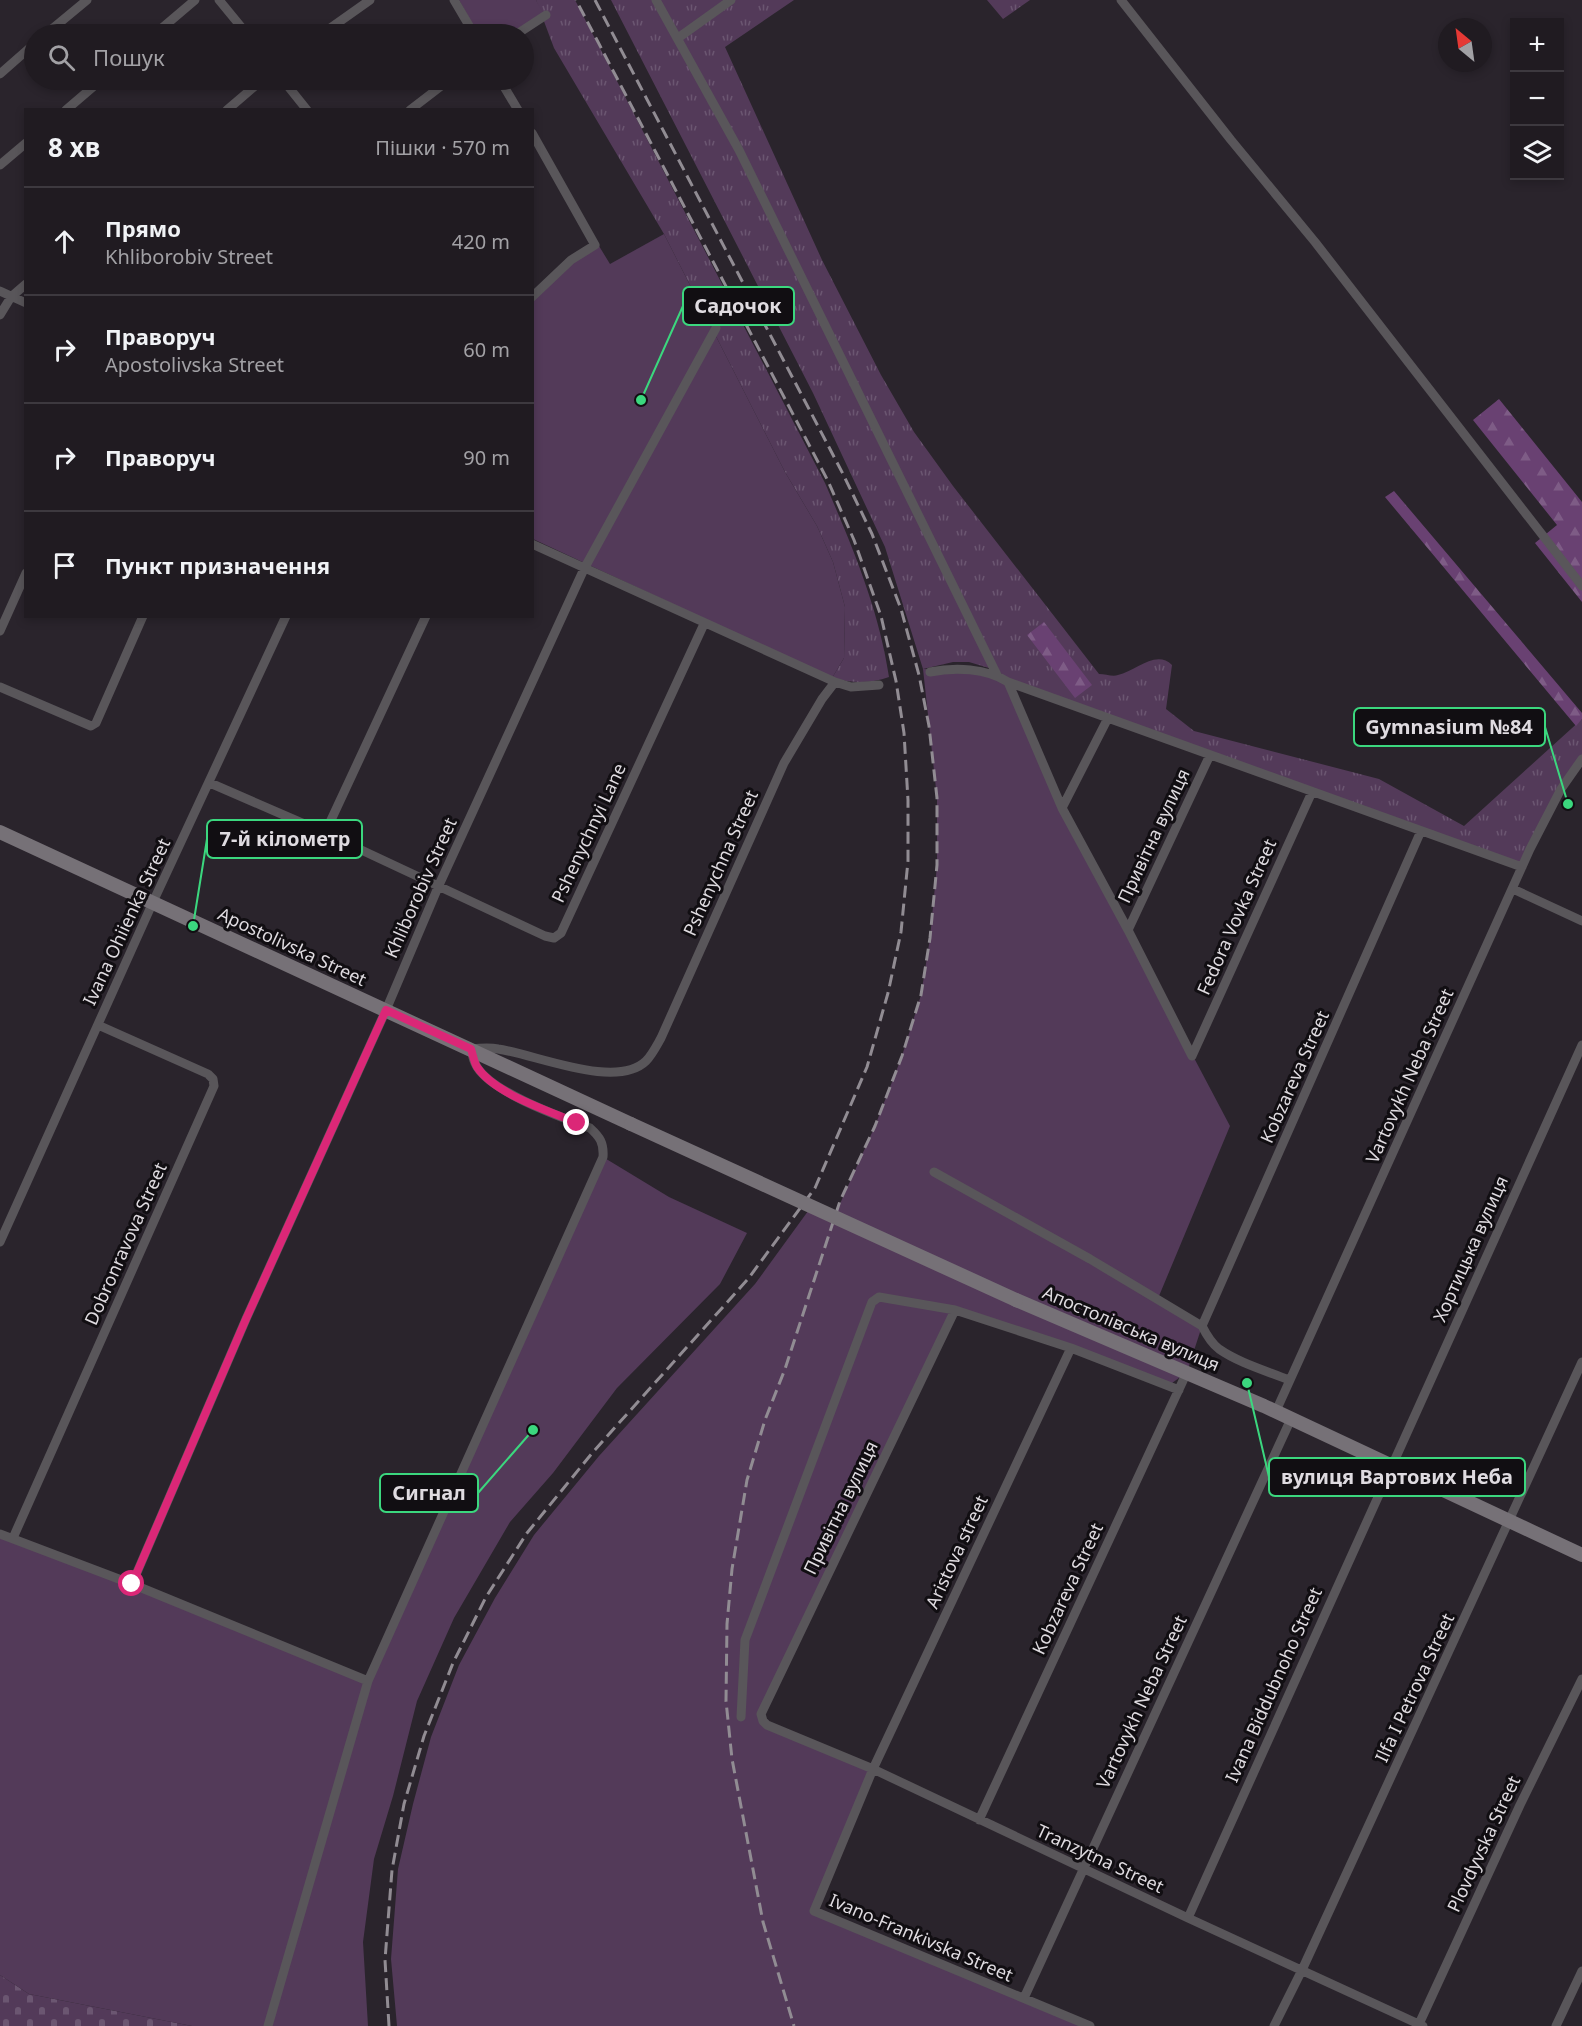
<!DOCTYPE html>
<html lang="uk">
<head>
<meta charset="utf-8">
<style>
	:root { --surface:#201b21; --page:#28242a; --text:#f1f3f6; --muted:#a2a1a5; --line:#3d393f }
	body { margin:0; font-family:"Noto Sans",sans-serif; background:var(--page); color:var(--text) }
	.controls { position:absolute; right:18px; top:18px; display:grid; overflow:hidden; border-radius:0px; box-shadow:0 3px 9px #0003 }
	.controls button { width:54px; height:54px; display:grid; place-items:center; padding:0; border:0; border-bottom:2px solid var(--line); background:var(--surface); color:var(--text); font:30px sans-serif }
	.compass { position:absolute; left:1438px; top:18px; width:54px; height:54px; border-radius:50%; background:var(--surface); box-shadow:0 3px 9px #0003; rotate:331deg }
	.stop { position:absolute; width:18px; height:18px; margin:-14px; border:4px solid #db2777; border-radius:50%; background:#fff }
	.stop.end { background:#db2777; border-color:#fff; box-shadow:0 2px 6px #0008 }
	.list { margin:0; padding:0; list-style:none }
	h2 { display:flex; justify-content:space-between; align-items:center; height:78px; margin:0; padding:0 24px; font-size:26px }
	h2 small { font-size:20px; font-weight:400; color:var(--muted) }
	.list li { display:grid; grid-template-columns:39px 1fr auto; gap:18px; align-items:center; box-sizing:border-box; height:108px; padding:0 24px; border-top:2px solid var(--line) }
	.list b { display:block; font-size:22px; white-space:nowrap }
	.list p { margin:0; font-size:20px; white-space:nowrap; color:var(--muted) }
	.list em { font-size:20px; font-style:normal; color:var(--muted) }
	.icon { flex:none; width:33px; height:33px; fill:none; stroke:currentColor; stroke-width:2; stroke-linecap:round; stroke-linejoin:round }
	.map { position:relative; flex:none; width:1582px; height:2026px; overflow:hidden }
	.search { position:absolute; background:var(--surface); box-shadow:0 3px 9px #0003; left:24px; top:24px; width:510px; height:66px; display:flex; align-items:center; gap:15px; box-sizing:border-box; padding:0 21px; border-radius:33px; color:var(--muted); font-size:22px }
	.panel { position:absolute; background:var(--surface); box-shadow:0 3px 9px #0003; left:24px; top:108px; width:510px; height:510px; border-radius:0px }
	.map>svg:first-child { display:block }
	.grass { fill:url(#grass-tufts) }
	.forest { fill:url(#forest-firs) }
	.cemetery { fill:url(#cemetery-stones) }
	.garden { fill:#533a59 }
	.lines { fill:none; stroke-linecap:round; stroke-linejoin:round }
	.street { stroke:#59565a; stroke-width:9 }
	.secondary { stroke:#767177; stroke-width:14 }
	.rail { stroke:#918c93; stroke-width:3; stroke-dasharray:12 6; stroke-linecap:butt }
	.secondary-bridge { stroke:#767177; stroke-width:14 }
	.route { stroke:#db2777; stroke-width:8 }
	.labels { text-anchor:middle; stroke-width:6; stroke-linejoin:round; paint-order:stroke }
	.street-label { font-size:18px; fill:#dfdbe0; stroke:#110e12 }
	.leader { fill:none; stroke:#3bd77e; stroke-width:2 }
	.callout-dot { fill:#3bd77e; stroke:#110e12; stroke-width:2 }
	.callout { fill:#110e12; stroke:#3bd77e; stroke-width:2 }
	.callout-label { font-size:20px; text-anchor:middle; font-weight:bold; fill:#dfdbe0 }
</style>
</head>
<body>
<div class="map">
<svg width="1582" height="2026" viewBox="0 0 1582 2026">
	<defs>
		<pattern id="grass-tufts" width="24" height="20" patternUnits="userSpaceOnUse" patternTransform="scale(1.5)"><rect width="24" height="20" fill="#533a59"/><path d="M3 7l-1-3M5 7V3M7 7l1-3M15 17l-1-3M17 17v-4M19 17l1-3" fill="none" stroke="#6b5671"/></pattern>
		<pattern id="forest-firs" width="22" height="20" patternUnits="userSpaceOnUse" patternTransform="scale(1.5)"><rect width="22" height="20" fill="#694172"/><path d="M5 1l3.5 6h-7zM16 11l3.5 6h-7z" fill="#7e5c86"/></pattern>
		<pattern id="cemetery-stones" width="16" height="16" patternUnits="userSpaceOnUse" patternTransform="scale(1.5)"><rect width="16" height="16" fill="#533a59"/><path d="M2 7V4a2 2 0 0 1 4 0v3zM10 15v-3a2 2 0 0 1 4 0v3z" fill="#6b5671"/></pattern>
	</defs>
	<rect width="100%" height="100%" fill="#2a242c"/>
	<!-- grass -->
	<path class="grass" d="M536 0H575L825 483C852 546 879 609 889 677 870 684 852 683 832 678L844 658 845 607 833 562 817 526 785 472 664 234 554 48Z
		M611 0H794L725 47 822 260 881 375 914 432 953 486 1099 674C1105 674 1113 677 1118 675 1136 671 1156 649 1172 665L1166 709 1194 731 1379 779 1464 826 1582 719V759L1522 867 1008 682 999 671 969 662H953L923 669 885 547 813 393Z
		M987 0H1030L1003 19Z"/>
	<!-- forest -->
	<path class="forest" d="M1499 399 1582 502V602L1535 543 1557 525 1473 420Z
		M1394 491 1582 713V719L1576 726 1385 497Z
		M1044 622 1092 685 1075 698 1027 635Z"/>
	<!-- cemetery -->
	<path class="cemetery" d="M0 1975 29 1994 192 2026H0Z"/>
	<!-- garden -->
	<path class="garden" d="M459 0H536L543 13 510 34H478Z
		M664 234 785 472 817 526 833 562 845 607 844 658 832 678 533 539V300L572 263 599 246 610 264Z
		M923 669 968 670 1008 682 1062 808 1230 1126 1159 1296 1202 1326 1187 1372 1168 1386 955 1310 761 1714 763 1721 873 1769 814 1911 1089 2026H397L391 1959 398 1869 413 1804 431 1737 459 1665 495 1598 534 1535 599 1456 755 1284 811 1207 834 1217 875 1126 902 1056 921 995 930 938 937 865V798Z
		M603 1157 669 1197 747 1233 720 1284 617 1388 553 1473 510 1522 454 1618 417 1701 393 1796 374 1859 363 1942 368 2026H192L29 1994 0 1975V1534L368 1681Z"/>
	<g class="lines">
		<!-- street -->
		<path class="street" d="M219 0 247 34
			M454 0 474 34
			M656 0 739 150 997 675
			M1121 0 1231 140 1315 242 1582 586
			M46 34 87 0
			M155 34 195 0
			M322 34 370 0
			M517 34 546 15
			M678 38 731 0
			M0 74 34 44
			M283 80 307 110
			M500 80 518 110
			M66 110 101 80
			M227 110 262 80
			M410 110 449 80
			M532 133 595 245 571 260 532 297
			M0 165 26 143
			M0 291 26 303
			M0 315 11 297 26 284
			M532 544 835 682 851 687 879 685
			M0 631 26 573
			M930 672C955 667 986 668 1008 682L1522 867
			M1008 682 1062 808 1128 930 1192 1056
			M0 687 91 726 96 723 143 616
			M210 783 325 833 545 936 554 938 561 933 704 624
			M1062 808 1108 718
			M325 833 426 616
			M1513 889 1582 921
			M1128 930 1210 755
			M1192 1056 1312 792
			M934 1172 1090 1259 1202 1326
			M0 1242 153 902 286 616
			M955 1310 761 1714 763 1721 767 1725 873 1769 1188 1918 1423 2026
			M1071 1348 873 1769 814 1911 1090 2026
			M1289 1380C1267 1371 1239 1363 1219 1349 1211 1343 1206 1334 1202 1326L1421 831
			M1276 1411 1530 849 1561 789 1582 759
			M0 1534 132 1584 368 1681
			M13 1538 214 1086 213 1079 208 1074 98 1025
			M132 1584 246 1319 386 1010 439 885 584 569 716 328
			M741 1717 745 1640 872 1302 879 1297 955 1310 1071 1348 1179 1390
			M979 1820 1187 1372
			M1188 1918 1582 1045
			M1024 1998 1291 1419
			M1419 2024 1520 1805 1582 1679
			M268 2026 368 1681 603 1157C604 1143 600 1137 590 1128 561 1117 493 1093 477 1067 474 1062 472 1055 471 1049 480 1048 489 1047 498 1049 535 1054 616 1090 646 1061 652 1055 657 1045 661 1038L784 763 822 699 835 682
			M1274 2026 1302 1970 1582 1362
			M1556 2026 1582 1971"/>
		<!-- secondary -->
		<path class="secondary" d="M0 832 631 1124
			M1016 1300 1264 1406 1582 1555"/>
		<!-- rail -->
		<path class="rail" d="M595 0 843 474 872 534 901 609 919 675 929 726 937 798V865L930 938 921 995 902 1056 875 1126 840 1201 785 1369 765 1420 747 1480 732 1569 727 1624 726 1701 732 1759 763 1922 794 2026
			M389 2026 385 1960 392 1870 404 1804 424 1736 453 1663 486 1597 527 1533 593 1452 748 1279 815 1188 867 1067 888 993 901 932 908 861V800L904 733 896 681 881 616 854 540 828 481 576 0"/>
		<!-- secondary-bridge -->
		<path class="secondary-bridge" d="M631 1124 1016 1300"/>
	</g>
	<g class="lines">
		<!-- route -->
		<path class="route" d="M132 1584 246 1319 386 1010 471 1049C473 1055 474 1062 477 1067 495 1094 547 1110 577 1123"/>
	</g>
	<g class="labels">
		<!-- street labels -->
		<g class="street-label">
			<text transform="translate(589 833) rotate(-65)" y="6">Pshenychnyi Lane</text>
			<text transform="translate(1154 836) rotate(-65)" y="6">Привітна вулиця</text>
			<text transform="translate(721 863) rotate(-66)" y="6">Pshenychna Street</text>
			<text transform="translate(421 888) rotate(-66)" y="6">Khliborobiv Street</text>
			<text transform="translate(1237 917) rotate(-66)" y="6">Fedora Vovka Street</text>
			<text transform="translate(127 922) rotate(-65)" y="6">Ivana Ohiienka Street</text>
			<text transform="translate(292 947) rotate(25)" y="6">Apostolivska Street</text>
			<text transform="translate(1410 1076) rotate(-66)" y="6">Vartovykh Neba Street</text>
			<text transform="translate(1295 1077) rotate(-66)" y="6">Kobzareva Street</text>
			<text transform="translate(126 1244) rotate(-66)" y="6">Dobronravova Street</text>
			<text transform="translate(1471 1249) rotate(-66)" y="6">Хортицька вулиця</text>
			<text transform="translate(1131 1329) rotate(23)" y="6">Апостолівська вулиця</text>
			<text transform="translate(841 1508) rotate(-64)" y="6">Привітна вулиця</text>
			<text transform="translate(957 1552) rotate(-65)" y="6">Aristova street</text>
			<text transform="translate(1068 1589) rotate(-65)" y="6">Kobzareva Street</text>
			<text transform="translate(1274 1685) rotate(-66)" y="6">Ivana Biddubnoho Street</text>
			<text transform="translate(1415 1688) rotate(-65)" y="6">Ilfa I Petrova Street</text>
			<text transform="translate(1142 1702) rotate(-65)" y="6">Vartovykh Neba Street</text>
			<text transform="translate(1484 1844) rotate(-65)" y="6">Plovdyvska Street</text>
			<text transform="translate(1100 1859) rotate(25)" y="6">Tranzytna Street</text>
			<text transform="translate(921 1938) rotate(23)" y="6">Ivano-Frankivska Street</text>
		</g>
	</g>
	<!-- callouts -->
	<path class="leader" d="M641 400L683 306M1568 804L1545 727M193 926L207 839M1247 1383L1269 1477M533 1430L478 1493"/>
	<g class="callout-dot">
		<circle cx="641" cy="400" r="6"/>
		<circle cx="1568" cy="804" r="6"/>
		<circle cx="193" cy="926" r="6"/>
		<circle cx="1247" cy="1383" r="6"/>
		<circle cx="533" cy="1430" r="6"/>
	</g>
	<g class="callout">
		<rect x="683" y="287" width="111" height="38" rx="6"/>
		<rect x="1354" y="708" width="191" height="38" rx="6"/>
		<rect x="207" y="820" width="155" height="38" rx="6"/>
		<rect x="1269" y="1458" width="256" height="38" rx="6"/>
		<rect x="380" y="1474" width="98" height="38" rx="6"/>
	</g>
	<g class="callout-label">
		<text x="738" y="313">Садочок</text>
		<text x="1449" y="734">Gymnasium №84</text>
		<text x="285" y="846">7-й кілометр</text>
		<text x="1397" y="1484">вулиця Вартових Неба</text>
		<text x="429" y="1500">Сигнал</text>
	</g>
</svg>
<div class="controls">
<button>+</button>
<button>−</button>
<button><svg class="icon" aria-label="layers" viewBox="0 0 24 24"><path d="M12 4l9 5-9 5-9-5zM3 14l9 5 9-5"/></svg></button>
</div>
<svg class="compass" viewBox="-18 -18 36 36"><path d="M0-13l5 13h-10z" fill="#e53935"/><path d="M0 13l5-13h-10z" fill="#a2a1a5"/></svg>
<div class="stop" style="left:132px;top:1584px"></div>
<div class="stop end" style="left:577px;top:1123px"></div>
<div class="search"><svg class="icon" aria-label="search" viewBox="0 0 24 24"><circle cx="10" cy="10" r="6"/><path d="M15 15l6 6"/></svg>Пошук</div>
<section class="panel">
<h2>8 хв<small>Пішки · 570 m</small></h2>
<ul class="list">
<li><svg class="icon" aria-label="ahead" viewBox="0 0 24 24"><path d="M12 20V5M6 11l6-6 6 6"/></svg><div><b>Прямо</b><p>Khliborobiv Street</p></div><em>420 m</em></li>
<li><svg class="icon" aria-label="right" viewBox="0 0 24 24"><path d="M7 20v-9h11M14 6l5 5-5 5"/></svg><div><b>Праворуч</b><p>Apostolivska Street</p></div><em>60 m</em></li>
<li><svg class="icon" aria-label="right" viewBox="0 0 24 24"><path d="M7 20v-9h11M14 6l5 5-5 5"/></svg><div><b>Праворуч</b></div><em>90 m</em></li>
<li><svg class="icon" aria-label="arrive" viewBox="0 0 24 24"><path d="M6 21V4h12l-3 4 3 4H6"/></svg><div><b>Пункт призначення</b></div></li>
</ul>
</section>
</div>
</body>
</html>
